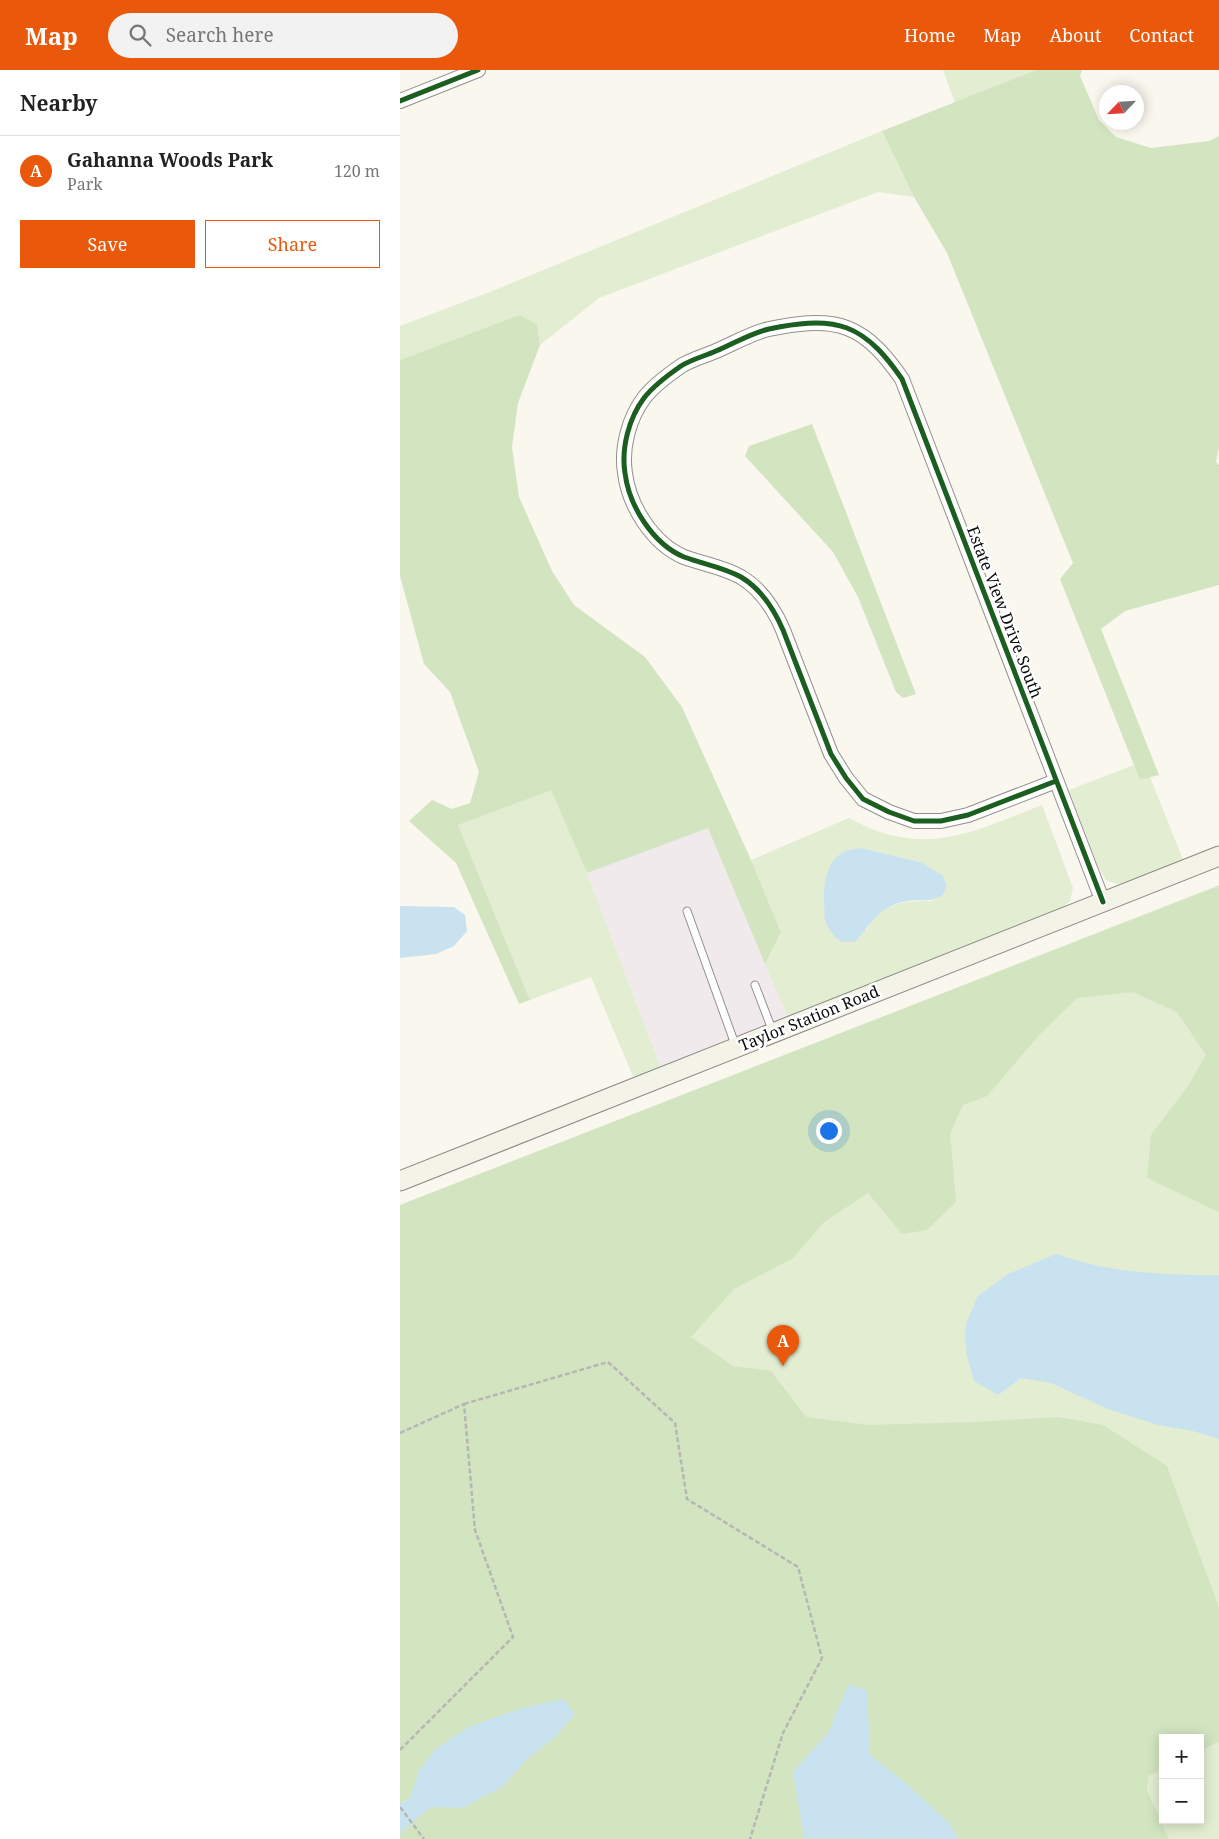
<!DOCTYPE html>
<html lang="en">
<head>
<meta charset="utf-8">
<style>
	:root { --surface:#fff; --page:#f2f2f2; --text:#222; --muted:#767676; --line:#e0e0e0; --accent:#ea580c }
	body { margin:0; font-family:"Noto Serif",serif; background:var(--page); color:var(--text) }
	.controls { position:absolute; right:15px; bottom:15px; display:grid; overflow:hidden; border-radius:0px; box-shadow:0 2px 12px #0003 }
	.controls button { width:45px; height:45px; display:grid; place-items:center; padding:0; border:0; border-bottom:1px solid var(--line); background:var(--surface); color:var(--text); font:25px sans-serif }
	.compass { position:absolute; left:699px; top:15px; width:45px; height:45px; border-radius:50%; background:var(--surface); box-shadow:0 2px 12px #0003; rotate:245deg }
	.you { position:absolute; left:428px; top:1060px; width:18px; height:18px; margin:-12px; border:4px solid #fff; border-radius:50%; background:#1a73e8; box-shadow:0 0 0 8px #1a73e833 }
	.badge { display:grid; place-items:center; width:32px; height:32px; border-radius:50%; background:var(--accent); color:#fff; font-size:16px; font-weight:700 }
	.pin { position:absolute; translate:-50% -41px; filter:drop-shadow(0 1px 2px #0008) }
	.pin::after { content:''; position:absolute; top:26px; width:18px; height:15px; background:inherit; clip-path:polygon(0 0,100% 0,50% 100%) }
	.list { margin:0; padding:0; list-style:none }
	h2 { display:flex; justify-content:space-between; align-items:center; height:65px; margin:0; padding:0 20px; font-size:21px }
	h2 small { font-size:16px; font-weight:400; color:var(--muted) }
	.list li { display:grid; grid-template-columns:32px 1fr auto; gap:15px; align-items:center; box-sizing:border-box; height:70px; padding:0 20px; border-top:1px solid var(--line) }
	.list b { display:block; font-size:19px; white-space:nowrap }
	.list p { margin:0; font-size:16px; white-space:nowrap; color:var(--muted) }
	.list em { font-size:16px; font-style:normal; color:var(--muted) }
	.actions { display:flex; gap:10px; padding:15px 20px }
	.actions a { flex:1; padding:11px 0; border:1px solid var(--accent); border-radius:0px; text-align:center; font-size:18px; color:var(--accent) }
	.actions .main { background:var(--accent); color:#fff }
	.icon { flex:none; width:28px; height:28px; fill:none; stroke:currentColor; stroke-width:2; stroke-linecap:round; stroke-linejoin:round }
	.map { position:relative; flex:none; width:819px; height:1769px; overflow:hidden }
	header { display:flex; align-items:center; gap:30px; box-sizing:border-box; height:70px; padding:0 25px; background:var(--accent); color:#fff }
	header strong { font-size:24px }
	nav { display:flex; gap:28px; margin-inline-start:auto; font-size:18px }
	.search { width:350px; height:45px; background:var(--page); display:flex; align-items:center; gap:12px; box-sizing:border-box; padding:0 18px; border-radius:28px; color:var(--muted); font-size:19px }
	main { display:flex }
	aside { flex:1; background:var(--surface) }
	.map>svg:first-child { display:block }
	.industrial { fill:#f1eaec }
	.green { fill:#e2edd1; fill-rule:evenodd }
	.forest { fill:#d2e4c0 }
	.water { fill:#c9e2f0 }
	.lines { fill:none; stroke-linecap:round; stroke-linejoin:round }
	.service-casing { stroke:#93918e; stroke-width:9 }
	.minor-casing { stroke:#93918e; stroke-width:16 }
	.secondary-casing { stroke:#898884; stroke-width:21 }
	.path { stroke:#b7b6b5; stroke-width:2.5; stroke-dasharray:5 2.5; stroke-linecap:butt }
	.service { stroke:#fefefd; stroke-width:7 }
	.minor { stroke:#fefefd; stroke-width:14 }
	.secondary { stroke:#f4f3e8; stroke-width:19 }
	.cycleway-casing { stroke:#fff; stroke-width:8 }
	.cycleway { stroke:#1b5e20; stroke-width:5 }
	.labels { text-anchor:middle; stroke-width:5; stroke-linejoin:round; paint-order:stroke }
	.street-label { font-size:16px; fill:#0b0b0b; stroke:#fff }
</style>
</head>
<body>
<header>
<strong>Map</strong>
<div class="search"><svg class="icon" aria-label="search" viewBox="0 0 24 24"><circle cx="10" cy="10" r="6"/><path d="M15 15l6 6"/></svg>Search here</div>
<nav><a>Home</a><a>Map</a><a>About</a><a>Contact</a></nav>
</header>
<main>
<aside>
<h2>Nearby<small></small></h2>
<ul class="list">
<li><span class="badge">A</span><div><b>Gahanna Woods Park</b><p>Park</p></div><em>120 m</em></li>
</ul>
<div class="actions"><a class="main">Save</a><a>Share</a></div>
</aside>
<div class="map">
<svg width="819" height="1769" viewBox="0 0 819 1769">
	<rect width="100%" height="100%" fill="#faf7ef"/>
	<!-- industrial -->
	<path class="industrial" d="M308 757 389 950 262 1001 187 803Z"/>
	<!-- green -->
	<path class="green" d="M543 0H636L555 33Z
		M482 61 514 127 478 122 199 228 140 275 137 254 119 245 0 290V256L90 222Z
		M734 695 740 710 750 707 784 792 738 811 717 814 706 810 698 796 669 720Z
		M151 719 187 803 262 1001 235 1011 191 907 130 930 58 755Z
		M642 735 673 818 670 831 657 842 389 950 365 894 381 862 351 790 449 748C523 789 570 763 642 735ZM461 778 520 792 533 831C514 831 494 831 478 844 474 847 470 855 466 860L451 779Z
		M819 815V1274L792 1361 819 1369V1537L767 1396 800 1668H763L0 1769V1135Z
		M819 1672V1769H769L747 1720 749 1706 763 1699V1750H800V1681Z"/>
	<!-- forest -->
	<path class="forest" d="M636 0H682L680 6 699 50 716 67 751 78 809 71 819 66V377L816 392 819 395V515L725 541 701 559 759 705 740 710 660 509 673 493 547 183 514 127 482 61Z
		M119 245 137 254 140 275 118 333 112 377 119 427 152 501 174 535 245 587 282 637 351 790 381 862 365 894 308 758 187 803 151 720 58 755 130 930 119 934 56 793 9 751 32 730 52 739 70 733 79 702 50 622 24 594 0 506V290Z
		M412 354 516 624 503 628 496 622 458 527 433 482 345 386 349 376Z
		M819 816V1142L747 1108 751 1065 788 1016 806 985 777 942 733 922 677 928 640 964 587 1026 563 1035 550 1063 556 1132 527 1160 502 1164 468 1123 424 1152 393 1188 334 1219 291 1267 333 1296 371 1301 406 1347 469 1355 575 1352 658 1347 703 1355 767 1396 819 1537V1672L800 1681V1668H763V1699L749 1706 747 1720 769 1769H0V1135Z"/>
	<!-- water -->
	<path class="water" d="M461 778 520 792 542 805 547 815 543 825C528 833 525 829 509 831 479 835 473 852 455 872H441C434 866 428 860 425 850 424 846 425 840 424 835 423 808 428 779 461 778Z
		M0 836 54 837 65 845 67 861 54 876 36 884 0 888Z
		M656 1184C670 1188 684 1193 698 1196 737 1203 779 1206 819 1205V1369L792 1361 758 1355 708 1339 651 1313 621 1308 598 1325 574 1311 567 1286 565 1265 567 1251 578 1226 608 1204Z
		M448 1615 467 1620 470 1685 509 1716 549 1753 558 1769 404 1768 393 1702 428 1663Z
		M164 1629 175 1644 156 1666 126 1690 102 1717 62 1738 30 1737 0 1764V1734L11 1727 18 1703 35 1679 70 1656 123 1638Z"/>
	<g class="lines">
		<defs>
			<path id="service" d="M287 841 336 977
				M355 915 373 962"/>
			<path id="minor" d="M0 31 78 0
				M656 711 568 745 541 751H514L489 742 463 729 446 708 431 684 383 560C374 539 361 519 341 507 323 497 303 494 284 487 253 474 229 436 225 403 221 378 229 348 244 328 254 315 268 305 281 296 292 289 305 286 316 281 333 274 351 263 369 259 393 254 423 249 447 258 471 267 488 289 502 309L703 832"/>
			<path id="secondary" d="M0 1111 819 786"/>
		</defs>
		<!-- service casing -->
		<use href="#service" class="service-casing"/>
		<!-- minor casing -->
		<use href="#minor" class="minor-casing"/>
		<!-- secondary casing -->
		<use href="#secondary" class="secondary-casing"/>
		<!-- path -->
		<path class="path" d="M64 1334 208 1292 275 1353 287 1429 398 1497 422 1588 383 1663 350 1769
			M0 1363 64 1334 75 1460 113 1567 0 1680
			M0 1737 24 1769"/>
		<!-- service -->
		<use href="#service" class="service"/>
		<!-- minor -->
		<use href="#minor" class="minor"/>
		<!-- secondary -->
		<use href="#secondary" class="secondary"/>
		<defs>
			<path id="cycleway" d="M0 31 78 0
				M656 711 568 745 541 751H514L489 742 463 729 446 708 431 684 383 560C374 539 361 519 341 507 323 497 303 494 284 487 253 474 229 436 225 403 221 378 229 348 244 328 254 315 268 305 281 296 292 289 305 286 316 281 333 274 351 263 369 259 393 254 423 249 447 258 471 267 488 289 502 309L703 832"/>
		</defs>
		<!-- cycleway casing -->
		<use href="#cycleway" class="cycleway-casing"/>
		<!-- cycleway -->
		<use href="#cycleway" class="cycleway"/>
	</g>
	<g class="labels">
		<!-- street labels -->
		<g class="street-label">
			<text transform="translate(605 542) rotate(69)" y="6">Estate View Drive South</text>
			<text transform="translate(409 948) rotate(-22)" y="6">Taylor Station Road</text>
		</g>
	</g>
</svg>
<div class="controls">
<button>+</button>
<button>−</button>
</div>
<svg class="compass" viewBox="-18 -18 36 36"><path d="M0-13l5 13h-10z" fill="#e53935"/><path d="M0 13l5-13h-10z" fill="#767676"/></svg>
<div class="you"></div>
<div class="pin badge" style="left:383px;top:1296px">A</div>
</div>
</main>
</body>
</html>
